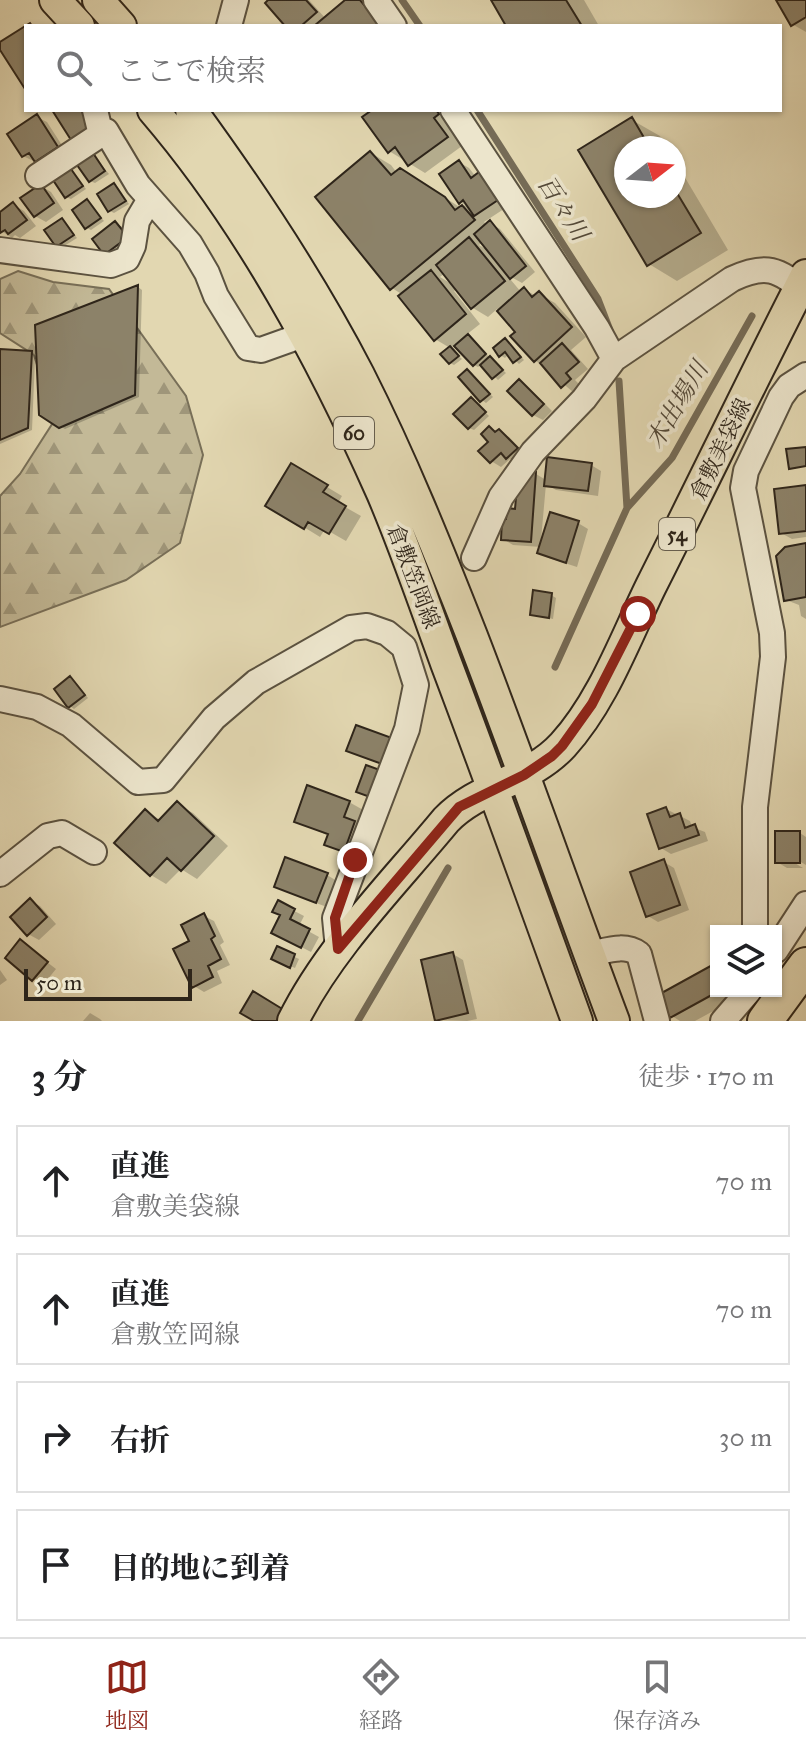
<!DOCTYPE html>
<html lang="ja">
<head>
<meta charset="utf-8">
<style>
	:root { --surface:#fff; --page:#f6f6f6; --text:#202124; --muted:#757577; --line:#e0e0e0; --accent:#8f2418 }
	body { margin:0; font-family:"IM FELL Great Primer","Noto Serif JP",serif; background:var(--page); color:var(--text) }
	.controls { position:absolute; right:24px; bottom:24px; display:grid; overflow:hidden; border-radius:0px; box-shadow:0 2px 6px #0004 }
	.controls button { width:72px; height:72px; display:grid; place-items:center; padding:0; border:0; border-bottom:2px solid var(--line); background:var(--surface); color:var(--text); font:40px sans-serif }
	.compass { position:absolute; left:614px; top:136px; width:72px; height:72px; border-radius:50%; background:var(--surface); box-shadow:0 2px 6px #0004; rotate:73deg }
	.scale { position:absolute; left:24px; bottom:20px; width:168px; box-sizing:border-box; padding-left:8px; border:4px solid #2e251a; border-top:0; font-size:22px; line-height:28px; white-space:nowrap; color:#2e251a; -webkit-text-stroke:6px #ece5cc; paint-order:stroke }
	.stop { position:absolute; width:24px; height:24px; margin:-18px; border:6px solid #8f2418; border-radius:50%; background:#fff }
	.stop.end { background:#8f2418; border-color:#fff; box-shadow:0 2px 8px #0008 }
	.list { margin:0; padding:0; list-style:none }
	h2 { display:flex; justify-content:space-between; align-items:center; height:104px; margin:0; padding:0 32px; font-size:34px }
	h2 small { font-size:26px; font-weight:400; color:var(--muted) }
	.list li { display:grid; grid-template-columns:52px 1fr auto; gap:24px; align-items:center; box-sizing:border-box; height:112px; margin:0 16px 16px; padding:0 16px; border:2px solid var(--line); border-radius:0px }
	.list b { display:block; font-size:30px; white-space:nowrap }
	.list p { margin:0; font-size:26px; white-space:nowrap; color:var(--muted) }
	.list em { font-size:26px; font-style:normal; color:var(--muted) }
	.icon { flex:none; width:44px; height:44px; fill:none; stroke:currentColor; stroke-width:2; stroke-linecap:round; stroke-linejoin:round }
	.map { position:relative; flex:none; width:806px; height:1021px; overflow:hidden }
	.search { position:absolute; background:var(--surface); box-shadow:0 2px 6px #0004; left:24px; right:24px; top:24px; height:88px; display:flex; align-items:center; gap:20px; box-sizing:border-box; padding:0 28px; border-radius:0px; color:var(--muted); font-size:30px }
	.sheet { height:616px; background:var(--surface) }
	nav { display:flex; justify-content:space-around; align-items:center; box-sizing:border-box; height:112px; border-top:2px solid var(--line); background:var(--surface); font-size:22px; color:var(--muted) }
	nav a { display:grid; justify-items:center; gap:4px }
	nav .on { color:var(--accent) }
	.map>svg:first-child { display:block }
	.forest { fill:url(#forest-firs); stroke:#786f58; stroke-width:2 }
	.shadow { fill:#0003; fill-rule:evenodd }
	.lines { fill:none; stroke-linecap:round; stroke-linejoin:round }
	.stream { stroke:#756b56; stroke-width:7 }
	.building { fill:#8c8269; stroke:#2e251a; stroke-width:2 }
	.minor-casing { stroke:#5b5240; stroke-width:28 }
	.major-casing { stroke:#2e251a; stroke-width:34 }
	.highway-casing { stroke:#2e251a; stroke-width:38 }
	.minor { stroke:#ece5cc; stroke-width:24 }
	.major { stroke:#e2d7b1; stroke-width:30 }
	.highway { stroke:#e2d7b1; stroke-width:34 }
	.route { stroke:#8f2418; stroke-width:10 }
	.labels { text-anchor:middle; stroke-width:7; stroke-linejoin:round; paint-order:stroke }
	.shield { fill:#ece5cc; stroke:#675f4f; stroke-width:2 }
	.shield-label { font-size:20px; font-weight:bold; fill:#2e251a }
	.street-label { font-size:22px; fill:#2e251a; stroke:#ece5cc }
	.water-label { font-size:24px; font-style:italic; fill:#524838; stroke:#ece5cc }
</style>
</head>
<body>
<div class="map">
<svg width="806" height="1021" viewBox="0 0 806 1021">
	<defs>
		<pattern id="forest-firs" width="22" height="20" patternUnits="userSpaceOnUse" patternTransform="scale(2)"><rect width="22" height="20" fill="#c3b997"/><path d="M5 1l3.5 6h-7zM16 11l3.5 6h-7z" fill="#9f967a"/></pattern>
	</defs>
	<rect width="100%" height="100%" fill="#e2d7b1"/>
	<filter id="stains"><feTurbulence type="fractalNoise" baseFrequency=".0025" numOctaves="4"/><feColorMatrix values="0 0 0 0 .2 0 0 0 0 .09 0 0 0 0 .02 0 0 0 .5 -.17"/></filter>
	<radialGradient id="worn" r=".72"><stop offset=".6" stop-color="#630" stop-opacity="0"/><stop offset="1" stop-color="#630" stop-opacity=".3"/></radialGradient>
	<!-- forest -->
	<path class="forest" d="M18 271 53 282 109 289 186 396 203 455 180 543 126 580 0 627V496L20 474 54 421 34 355 0 333V279Z"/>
	<!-- shadow -->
	<path class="shadow" d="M271 0H309L326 19 348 0H362L370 4 388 26H287Z
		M493 0H584L599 26H508Z
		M779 0H806V32L792 24Z
		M375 110H443L453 124 449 127 462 146 425 173 389 151Z
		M37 117 47 122 67 153 46 167 23 156Z
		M632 120 660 136 667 148H626V196H674V159L728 250 677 281 649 264 581 150Z
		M371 153 391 165 397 173 421 182 461 208 465 205 460 202 459 162 469 168 476 177 479 175 489 181 507 207 484 222 487 225 490 223 500 229 535 272 522 283 506 274 521 292 524 289 536 296 539 294 555 303 586 337 571 350 588 369 575 380 580 385 573 392 535 360 518 332 497 309 488 317 473 308 457 289 454 291 480 324 466 335 506 373 498 380 482 364 478 367 474 365 455 344 450 348 462 359 454 365 450 363V348L435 339 403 295 392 288ZM483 242 491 252 479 245ZM445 273 455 286 440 277Z
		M94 156 109 174 95 183 90 181Z
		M71 171 86 189 71 199 66 197Z
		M114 185 129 204 114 213 110 211Z
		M41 186 51 192 63 210 46 222 35 216Z
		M87 202 104 221 91 230 87 228Z
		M14 205 24 211 36 226 20 238 15 235 12 238 0 230V215Z
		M62 220 77 238 61 248 57 246Z
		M115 223 126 229 137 244 116 260 106 254Z
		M138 287 142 290 139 397 65 429 41 414 38 359H35L32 430 0 444V351L31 353 38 357 37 326Z
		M506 340 524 360 519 364 509 354 505 358 500 355Z
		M467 371 493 397 486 403 482 400Z
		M519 382 529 388 552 411 543 420 533 415Z
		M475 402 489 416 474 430 469 428Z
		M490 428 509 437 526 455 518 463 510 459 501 467 491 461Z
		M591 465 601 471 598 496 556 490 546 484 541 540 578 523 588 529 577 567 549 558 539 553 541 547 513 545 503 539 536 474 546 480Z
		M292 466 342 496 338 503 361 516 346 541 325 529 320 537 268 505Z
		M806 487V537L792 539 781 533Z
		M806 545V619L801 616 799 605 786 600Z
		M551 595 556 598 553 619 532 614Z
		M74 681 88 698 74 709 70 706Z
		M349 802 365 811 359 859 327 844 329 836 296 821Z
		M177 804 193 813 228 846 197 879 181 869 166 884 151 875 146 811 162 821Z
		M666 809 690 821 692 827 705 832 708 841 671 854 661 848Z
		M800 833 806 837V865L792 857 790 860 803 868H787L777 862Z
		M664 862 674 868 689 910 658 922 648 916Z
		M327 875 337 881 327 907 286 892Z
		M30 901 40 906 56 924 39 940 28 934Z
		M279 903 304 916 299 926 319 937 311 952 284 938Z
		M204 916 214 921 224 942 220 945 230 965 217 971 222 983 204 992 194 986 192 942Z
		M21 942 56 969 43 985 33 979Z
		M278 949 299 959 295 968 278 961Z
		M453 954 463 960 477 1019 467 1021 437 1020Z
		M716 965V991H750L695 1021H680L672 1016Z
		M0 970 7 980 0 985Z
		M90 1013 100 1019 102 1021H83Z"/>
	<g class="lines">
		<!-- stream -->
		<path class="stream" d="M402 0 420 26
			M477 110 598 299 610 330
			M619 381 627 508
			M555 667 627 508 672 458 752 316
			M358 1021 448 868"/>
	</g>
	<!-- building -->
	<path class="building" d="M268 0H306L317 12 301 26H285L265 3Z
		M345 0H360L382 26H314Z
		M491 0H566L582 26H506Z
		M776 0H806V17L791 26Z
		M30 23 32 26H26L25 89 0 50V42Z
		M52 110H81L92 128 71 140Z
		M372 110H436L439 114 434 118 448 137 408 166 395 147 388 153 362 117Z
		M37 114 58 147 35 162 29 153 22 157 7 134Z
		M632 117 650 148H626V196H674V188L701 233 647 266 578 150Z
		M370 151 391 175 400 168 445 197 455 210 462 205 475 220 390 290 315 197Z
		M93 153 105 171 89 182 77 165Z
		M459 160 471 178 479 172 498 200 474 216 463 200 459 204 439 174Z
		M71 169 83 186 65 198 53 180Z
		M114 183 126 201 108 212 97 194Z
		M41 184 54 203 34 217 20 198Z
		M87 199 101 218 85 229 72 210Z
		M13 202 27 220 8 234 5 230 0 233V212Z
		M62 218 74 235 56 247 44 230Z
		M490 220 526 266 510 279 474 234Z
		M115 221 128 237 104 255 92 239Z
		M469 237 505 281 471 309 436 265Z
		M431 270 466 314 434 341 398 296Z
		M138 285 135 395 59 428 39 415 35 325Z
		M524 287 532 297 539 291 572 327 534 362 510 336 515 332 497 311Z
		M468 334 486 354 473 366 454 346Z
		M505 338 521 357 513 363 505 352 499 357 493 348Z
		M562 343 579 362 566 373 571 379 561 388 540 363Z
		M450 346 459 356 449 364 440 354Z
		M0 349 32 351 28 428 0 440Z
		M490 356 503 370 492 379 480 365Z
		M467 369 490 394 480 402 458 377Z
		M519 379 544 404 532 416 507 391Z
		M471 397 486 412 468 429 453 414Z
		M489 426 495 432 499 429 518 448 506 459 501 453 490 463 478 451 488 442 481 434Z
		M806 447V466L789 469 786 449Z
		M547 457 592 463 588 491 544 486Z
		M291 463 328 485 323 492 346 506 329 534 308 522 304 529 265 506Z
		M524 471 536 472 531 542 501 540 502 519H506L507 508 515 509 517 486Z
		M806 485V531L779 534 774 489Z
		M550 512 579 521 566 563 537 553Z
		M806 543V597L784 601 776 556 785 547Z
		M533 590 552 593 549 618 530 615Z
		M70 676 85 695 68 708 54 689Z
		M356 725 392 738 382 764 346 751Z
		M366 765 380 770 370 797 356 792Z
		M307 785 350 801 344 817 355 821 344 852 324 845 328 834 294 822Z
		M177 801 214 836 181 871 167 858 150 876 114 843 145 809 158 821Z
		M666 807 670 817 680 813 685 828 695 824 699 835 659 849 647 814Z
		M775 831H800V863H775Z
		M285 857 328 873 316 903 274 887Z
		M664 859 680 905 646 917 630 872Z
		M30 898 47 917 27 936 10 917Z
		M278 900 295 909 290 919 310 929 301 948 271 933 280 915 272 912Z
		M204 913 215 936 211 939 221 959 208 966 213 977 192 988 173 949 189 941 181 925Z
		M20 939 48 962 32 981 5 958Z
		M277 946 295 954 290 968 271 959Z
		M453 952 468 1013 435 1021 421 960Z
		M716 963V991H719L670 1018 658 995Z
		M253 991 284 1010 278 1021H254L240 1013Z"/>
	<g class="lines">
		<defs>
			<path id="minor" d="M376 0 394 26
				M229 26 236 0
				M95 110 101 135
				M453 110 597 328 614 359
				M38 176 106 131 138 185 190 244 207 273 216 296 248 348 261 350 303 335
				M0 250 111 265 127 259 133 246 137 221 150 199
				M474 558 501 497 533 452 584 399 614 359 732 279C766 263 778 269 806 292
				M0 699 37 707 71 725 138 782 163 780 214 718 256 682 351 628 367 626 387 633 404 647 416 685 407 729 335 918 338 949
				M0 874 48 836 62 833 94 852
				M755 931V807L773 657 772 633 743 488 746 471 781 397 789 386 806 375
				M776 950 806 904
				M589 954C606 951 624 943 639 954L657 1021
				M723 1021 749 991"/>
			<path id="major" d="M55 0 79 26
				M98 0 121 26
				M153 110C249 222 322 358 382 493 406 549 425 606 446 663 491 782 534 902 577 1021
				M191 110C253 195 311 282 359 375 402 460 437 547 472 636 521 763 566 893 614 1021
				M293 1021C329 948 394 883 446 820 479 786 530 781 563 745 603 701 625 639 651 586 703 483 753 378 806 275"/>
			<path id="highway" d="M765 1021 806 965"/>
		</defs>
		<!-- minor casing -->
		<use href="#minor" class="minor-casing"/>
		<!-- major casing -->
		<use href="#major" class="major-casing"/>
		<!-- highway casing -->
		<use href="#highway" class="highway-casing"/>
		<!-- minor -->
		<use href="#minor" class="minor"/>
		<!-- major -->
		<use href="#major" class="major"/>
		<!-- highway -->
		<use href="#highway" class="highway"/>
	</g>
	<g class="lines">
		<!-- route -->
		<path class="route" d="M355 860 335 918 338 949 459 807 524 775 552 756 562 746 592 704 638 614"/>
	</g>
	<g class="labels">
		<!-- shield labels -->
		<g class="shield">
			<rect x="334" y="417" width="40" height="32" rx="6"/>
			<rect x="659" y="518" width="36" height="32" rx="6"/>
		</g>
		<g class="shield-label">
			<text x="354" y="440">60</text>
			<text x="677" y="541">54</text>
		</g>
		<!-- street labels -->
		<g class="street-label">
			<text transform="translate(720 449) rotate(-64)" y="8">倉敷美袋線</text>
			<text transform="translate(414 576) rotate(69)" y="8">倉敷笠岡線</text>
		</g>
		<!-- water labels -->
		<g class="water-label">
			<text transform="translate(563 208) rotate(57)" y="8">百々川</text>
			<text transform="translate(677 405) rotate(-59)" y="8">木出場川</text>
		</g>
	</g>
	<rect width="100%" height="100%" filter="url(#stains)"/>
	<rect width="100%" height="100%" fill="url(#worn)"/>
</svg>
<div class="controls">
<button><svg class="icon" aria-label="layers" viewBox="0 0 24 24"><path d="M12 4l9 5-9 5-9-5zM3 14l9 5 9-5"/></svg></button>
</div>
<svg class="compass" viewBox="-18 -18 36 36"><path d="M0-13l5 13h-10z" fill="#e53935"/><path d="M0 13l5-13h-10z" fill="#757577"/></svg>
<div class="scale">50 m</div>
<div class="stop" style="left:638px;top:614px"></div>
<div class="stop end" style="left:355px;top:860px"></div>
<div class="search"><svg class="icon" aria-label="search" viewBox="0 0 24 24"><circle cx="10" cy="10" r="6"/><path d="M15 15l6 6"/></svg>ここで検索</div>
</div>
<section class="sheet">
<h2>3 分<small>徒歩 · 170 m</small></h2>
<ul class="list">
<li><svg class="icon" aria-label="ahead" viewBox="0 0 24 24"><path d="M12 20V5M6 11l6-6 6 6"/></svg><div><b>直進</b><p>倉敷美袋線</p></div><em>70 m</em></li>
<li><svg class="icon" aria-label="ahead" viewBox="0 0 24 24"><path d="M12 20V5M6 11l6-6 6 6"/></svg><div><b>直進</b><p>倉敷笠岡線</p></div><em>70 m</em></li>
<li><svg class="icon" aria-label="right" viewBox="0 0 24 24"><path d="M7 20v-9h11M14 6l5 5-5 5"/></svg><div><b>右折</b></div><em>30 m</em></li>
<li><svg class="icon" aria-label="arrive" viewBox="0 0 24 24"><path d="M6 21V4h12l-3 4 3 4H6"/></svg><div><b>目的地に到着</b></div></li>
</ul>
</section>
<nav>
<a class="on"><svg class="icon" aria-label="map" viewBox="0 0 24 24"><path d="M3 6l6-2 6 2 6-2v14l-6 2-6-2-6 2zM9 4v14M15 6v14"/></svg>地図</a>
<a><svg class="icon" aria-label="directions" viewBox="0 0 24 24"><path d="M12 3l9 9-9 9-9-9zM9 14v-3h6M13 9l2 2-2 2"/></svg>経路</a>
<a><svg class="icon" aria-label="saved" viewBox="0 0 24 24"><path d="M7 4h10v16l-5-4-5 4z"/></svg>保存済み</a>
</nav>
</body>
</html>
